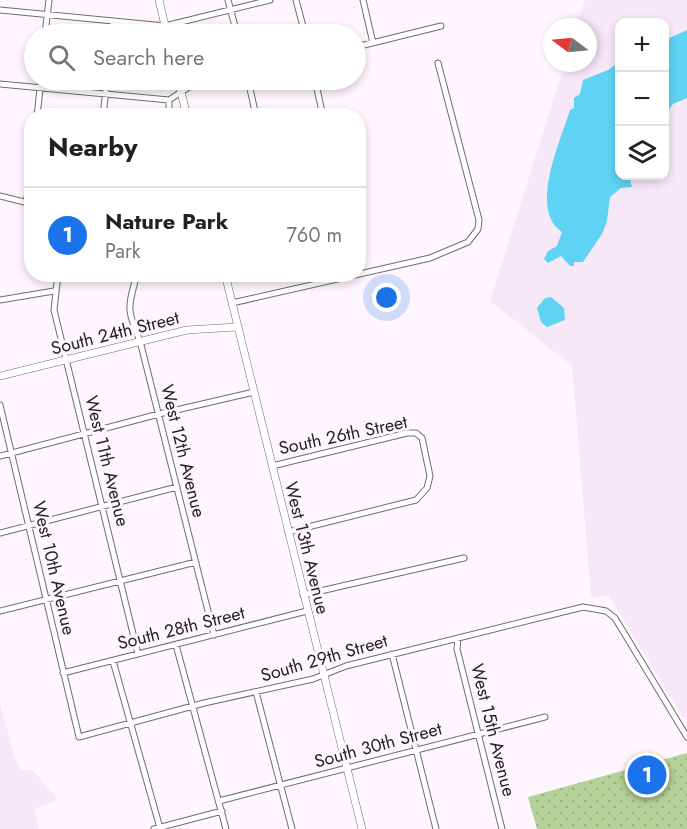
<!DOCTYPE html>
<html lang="en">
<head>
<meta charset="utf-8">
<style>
	:root { --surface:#fff; --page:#f6f6f6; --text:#222; --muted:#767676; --line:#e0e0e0; --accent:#1a73e8 }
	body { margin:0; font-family:Jost,sans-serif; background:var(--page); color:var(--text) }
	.controls { position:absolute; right:18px; top:18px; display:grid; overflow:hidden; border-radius:12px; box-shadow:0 3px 9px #0003 }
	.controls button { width:54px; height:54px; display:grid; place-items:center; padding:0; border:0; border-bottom:2px solid var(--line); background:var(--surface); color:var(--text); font:30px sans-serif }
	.compass { position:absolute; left:543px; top:18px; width:54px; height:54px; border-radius:50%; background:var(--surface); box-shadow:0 3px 9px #0003; rotate:286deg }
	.you { position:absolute; left:387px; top:298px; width:21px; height:21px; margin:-15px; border:4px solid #fff; border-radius:50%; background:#1a73e8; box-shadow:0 0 0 9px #1a73e833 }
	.badge { display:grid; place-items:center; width:39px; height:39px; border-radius:50%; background:var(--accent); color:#fff; font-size:20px; font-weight:700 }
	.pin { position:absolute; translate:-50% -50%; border:3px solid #fff; box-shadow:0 2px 6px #0006 }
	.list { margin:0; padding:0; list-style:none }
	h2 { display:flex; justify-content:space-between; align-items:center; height:78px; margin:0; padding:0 24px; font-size:26px }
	h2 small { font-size:20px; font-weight:400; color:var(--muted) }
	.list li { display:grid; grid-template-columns:39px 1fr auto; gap:18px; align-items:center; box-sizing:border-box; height:96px; padding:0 24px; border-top:2px solid var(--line) }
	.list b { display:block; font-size:22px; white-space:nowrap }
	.list p { margin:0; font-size:20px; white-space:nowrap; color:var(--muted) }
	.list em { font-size:20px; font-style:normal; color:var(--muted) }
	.icon { flex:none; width:33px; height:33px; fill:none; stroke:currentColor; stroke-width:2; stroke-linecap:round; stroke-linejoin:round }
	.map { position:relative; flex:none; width:687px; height:829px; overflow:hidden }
	.search { position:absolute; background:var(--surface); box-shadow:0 3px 9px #0003; left:24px; top:24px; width:342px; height:66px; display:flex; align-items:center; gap:15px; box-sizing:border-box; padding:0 21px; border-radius:33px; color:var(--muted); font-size:22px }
	.panel { position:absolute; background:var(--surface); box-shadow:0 3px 9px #0003; left:24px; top:108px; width:342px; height:174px; border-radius:24px }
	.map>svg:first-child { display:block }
	.built { fill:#f7e8f8; fill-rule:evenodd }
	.park { fill:url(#park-dots) }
	.water { fill:#5fd3f3 }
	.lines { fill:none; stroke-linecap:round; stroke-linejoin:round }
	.minor-casing { stroke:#726b73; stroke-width:7 }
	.tertiary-casing { stroke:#726b73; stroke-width:8 }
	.minor { stroke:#fff; stroke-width:5 }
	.tertiary { stroke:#fff; stroke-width:7 }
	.labels { text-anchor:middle; stroke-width:6; stroke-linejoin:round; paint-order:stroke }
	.street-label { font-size:18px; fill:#231f23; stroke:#fef5ff }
</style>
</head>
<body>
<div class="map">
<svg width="687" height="829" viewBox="0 0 687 829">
	<defs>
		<pattern id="park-dots" width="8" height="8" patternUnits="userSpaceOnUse" patternTransform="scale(1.5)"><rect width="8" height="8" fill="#b4d198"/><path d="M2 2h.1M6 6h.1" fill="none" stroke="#9ab383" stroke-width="1.8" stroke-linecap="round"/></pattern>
	</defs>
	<rect width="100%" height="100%" fill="#fef5ff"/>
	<!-- built -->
	<path class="built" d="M585 0H687V717L683 718 609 596 591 597 572 366 490 301 565 63H588V27H576ZM620 22H664V176H620Z
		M0 703 15 759 21 770H33L58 800 34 809 39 829H0Z"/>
	<!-- park -->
	<path class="park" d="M687 753V829H537L528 797Z"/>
	<!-- water -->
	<path class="water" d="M687 30V98L673 104 665 115V40Z
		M619 62 620 176H629L632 187 621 188 610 197 607 221 602 234 583 262H574V266H570L561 256 548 263 544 259 548 251 557 246 562 232C528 210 561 140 570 110L574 108V98L580 94 583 80 608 70Z
		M551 297 564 308 565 320 547 327 541 322 537 308 545 298Z"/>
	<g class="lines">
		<defs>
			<path id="minor" d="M228 0 237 34
				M296 0 305 34
				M363 0 373 43
				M0 10 165 26 270 0
				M45 34 49 0
				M112 34 113 21
				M356 47 441 26
				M248 80 256 116
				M315 80 323 116
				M0 84 169 100 189 87 220 80
				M169 100V116
				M37 116 41 80
				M103 116 107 80
				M0 196 32 204
				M26 203 32 169
				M58 274 54 310 138 654
				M137 274C128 307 126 309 140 341L214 635
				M0 300 54 291
				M232 303 430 258 468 242 478 229 479 220 438 63
				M0 405 79 737 204 703 313 679 346 666 583 607 606 611 615 618 687 737
				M0 456 159 414 254 392
				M272 466 407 433H416L422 438 430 476 427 488 416 500 288 532
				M0 533 177 487
				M303 595 464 558
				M0 611 196 562
				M458 638 457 649 502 829
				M176 645 226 829
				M392 654 436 829
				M113 661 160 828
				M63 673 307 611
				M256 692 292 829
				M219 801 545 717
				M154 829 222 811"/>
			<path id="tertiary" d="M159 0 167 34
				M178 80 187 116
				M225 274 362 829
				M0 376 187 330 237 327"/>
		</defs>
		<!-- minor casing -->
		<use href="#minor" class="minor-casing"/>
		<!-- tertiary casing -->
		<use href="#tertiary" class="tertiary-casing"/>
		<!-- minor -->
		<use href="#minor" class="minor"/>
		<!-- tertiary -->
		<use href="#tertiary" class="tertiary"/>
	</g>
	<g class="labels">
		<!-- street labels -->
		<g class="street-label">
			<text transform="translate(115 333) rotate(-14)" y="6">South 24th Street</text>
			<text transform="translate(343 435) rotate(-12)" y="6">South 26th Street</text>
			<text transform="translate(183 451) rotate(76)" y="6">West 12th Avenue</text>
			<text transform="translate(107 461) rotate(76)" y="6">West 11th Avenue</text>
			<text transform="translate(307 548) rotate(76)" y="6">West 13th Avenue</text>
			<text transform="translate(54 568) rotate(77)" y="6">West 10th Avenue</text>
			<text transform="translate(181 628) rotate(-14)" y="6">South 28th Street</text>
			<text transform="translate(324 658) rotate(-16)" y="6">South 29th Street</text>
			<text transform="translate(493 730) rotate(76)" y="6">West 15th Avenue</text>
			<text transform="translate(378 745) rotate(-15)" y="6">South 30th Street</text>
		</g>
	</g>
</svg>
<div class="controls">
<button>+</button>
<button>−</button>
<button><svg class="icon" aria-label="layers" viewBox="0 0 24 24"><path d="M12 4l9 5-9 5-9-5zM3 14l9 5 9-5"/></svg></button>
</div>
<svg class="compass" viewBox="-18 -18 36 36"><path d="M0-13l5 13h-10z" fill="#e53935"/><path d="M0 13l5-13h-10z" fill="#767676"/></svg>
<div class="you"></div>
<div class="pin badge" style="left:647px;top:775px">1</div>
<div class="search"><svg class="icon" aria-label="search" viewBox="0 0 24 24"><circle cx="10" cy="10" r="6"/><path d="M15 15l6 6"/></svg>Search here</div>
<section class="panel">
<h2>Nearby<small></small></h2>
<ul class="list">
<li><span class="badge">1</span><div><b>Nature Park</b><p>Park</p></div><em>760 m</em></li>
</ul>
</section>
</div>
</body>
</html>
